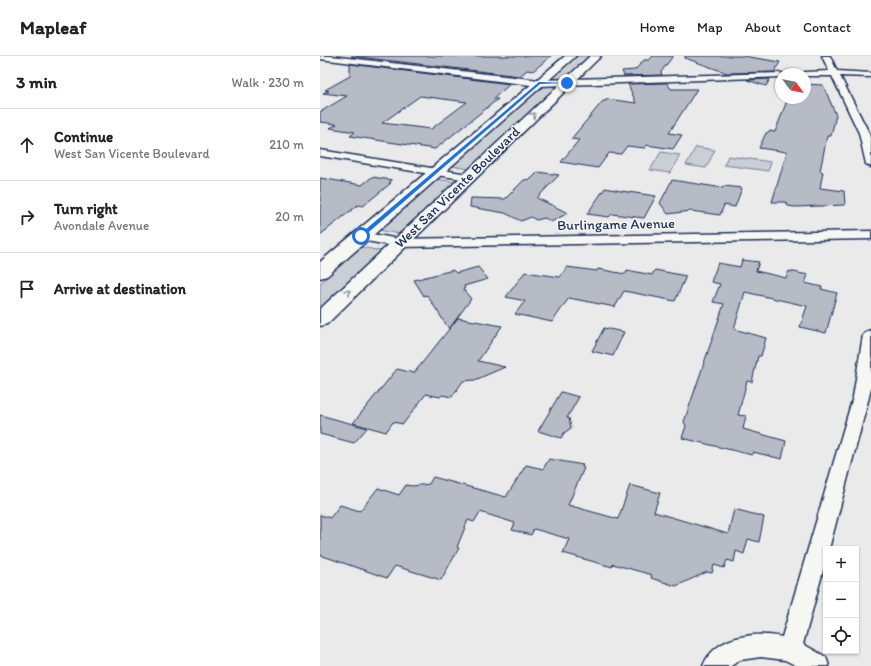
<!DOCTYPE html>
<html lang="en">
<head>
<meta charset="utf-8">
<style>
	:root { --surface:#fff; --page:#f2f2f2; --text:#222; --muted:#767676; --line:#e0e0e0 }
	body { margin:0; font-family:Itim,sans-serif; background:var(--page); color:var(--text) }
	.controls { position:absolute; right:12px; bottom:12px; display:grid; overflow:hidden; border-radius:0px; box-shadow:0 1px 3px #0004 }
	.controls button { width:36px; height:36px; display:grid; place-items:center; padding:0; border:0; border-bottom:1px solid var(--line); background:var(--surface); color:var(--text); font:20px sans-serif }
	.compass { position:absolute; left:455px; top:12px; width:36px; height:36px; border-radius:50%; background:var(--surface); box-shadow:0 1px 3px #0004; rotate:122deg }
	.stop { position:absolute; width:12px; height:12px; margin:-9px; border:3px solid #1a73e8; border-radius:50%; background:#fff }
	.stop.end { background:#1a73e8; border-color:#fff; box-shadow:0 1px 4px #0008 }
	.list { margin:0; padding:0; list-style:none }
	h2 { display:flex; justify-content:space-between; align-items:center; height:52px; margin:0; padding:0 16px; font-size:17px }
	h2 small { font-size:13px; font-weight:400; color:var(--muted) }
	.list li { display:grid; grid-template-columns:26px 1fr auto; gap:12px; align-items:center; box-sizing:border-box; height:72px; padding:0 16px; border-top:1px solid var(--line) }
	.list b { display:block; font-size:15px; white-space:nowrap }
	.list p { margin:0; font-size:13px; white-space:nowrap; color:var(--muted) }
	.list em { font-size:13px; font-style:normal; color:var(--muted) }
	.icon { flex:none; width:22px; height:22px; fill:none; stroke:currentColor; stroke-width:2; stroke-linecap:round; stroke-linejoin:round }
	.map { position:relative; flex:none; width:551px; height:610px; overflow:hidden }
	header { display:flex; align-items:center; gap:24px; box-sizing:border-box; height:56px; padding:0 20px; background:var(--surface); border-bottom:1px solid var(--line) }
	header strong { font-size:19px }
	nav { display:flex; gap:22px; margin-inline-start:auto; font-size:14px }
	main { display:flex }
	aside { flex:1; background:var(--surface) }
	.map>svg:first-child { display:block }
	.green { fill:#caced5; stroke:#727e9a }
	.building { fill:#b6bbc6; stroke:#1b2f5e; fill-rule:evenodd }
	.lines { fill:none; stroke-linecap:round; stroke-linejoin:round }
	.street-casing { stroke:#1b2f5e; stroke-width:3 }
	.secondary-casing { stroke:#1b2f5e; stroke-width:3 }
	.street { fill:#f6f6f2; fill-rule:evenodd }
	.secondary { fill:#f6f6f2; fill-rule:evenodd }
	.oneway { stroke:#8892a8 }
	.route { fill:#1a73e8 }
	.labels { text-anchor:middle; stroke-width:3; stroke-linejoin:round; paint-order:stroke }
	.far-street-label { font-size:14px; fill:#1b2f5e; stroke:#f6f6f2 }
</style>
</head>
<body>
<header>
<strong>Mapleaf</strong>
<nav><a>Home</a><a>Map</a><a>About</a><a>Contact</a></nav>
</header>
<main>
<aside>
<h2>3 min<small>Walk · 230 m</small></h2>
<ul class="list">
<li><svg class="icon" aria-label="ahead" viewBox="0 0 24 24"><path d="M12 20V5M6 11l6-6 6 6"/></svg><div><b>Continue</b><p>West San Vicente Boulevard</p></div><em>210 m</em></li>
<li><svg class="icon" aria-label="right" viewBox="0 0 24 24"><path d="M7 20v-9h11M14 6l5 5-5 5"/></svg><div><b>Turn right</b><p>Avondale Avenue</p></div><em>20 m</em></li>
<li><svg class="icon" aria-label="arrive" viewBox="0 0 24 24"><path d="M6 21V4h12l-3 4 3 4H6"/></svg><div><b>Arrive at destination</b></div></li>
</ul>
</aside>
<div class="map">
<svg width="551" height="610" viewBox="0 0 551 610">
	<rect width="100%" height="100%" fill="#e9eae9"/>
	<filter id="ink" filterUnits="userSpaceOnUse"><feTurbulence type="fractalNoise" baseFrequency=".025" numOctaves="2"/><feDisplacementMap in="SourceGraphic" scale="8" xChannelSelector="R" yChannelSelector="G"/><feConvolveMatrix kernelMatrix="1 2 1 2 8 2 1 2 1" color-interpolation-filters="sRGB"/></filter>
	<g filter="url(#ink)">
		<!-- green -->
		<path class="green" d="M255 0H271L246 24 229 23Z
			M222 30H238L149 113 132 110Z
			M376 91 395 94 386 112 366 109Z
			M341 96 360 99 350 117 330 114Z
			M408 100 451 106 448 115 404 109Z
			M117 123 136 126 80 178 59 174Z
			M41 191 61 195 0 252V227Z"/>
		<!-- building -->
		<path class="building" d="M31 0H231L213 15 207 14 200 20Z
			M333 0H353L341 16 342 19 304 20 302 15 315 14 324 4H329Z
			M365 0H423L460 6 454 16 407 17 365 2Z
			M30 8 190 28 173 43H178L115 93 30 80 35 76 10 72 17 68 0 66V56L27 40 3 37 9 35 5 34 30 20ZM100 40 147 46 111 73 62 67Z
			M450 23 446 30 427 24Z
			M347 27 351 33H377L349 77 362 79 353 93 327 89 325 92 307 90 301 98 289 97 278 112 241 106 259 84 251 83 283 45H286L287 43 316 47 308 28Z
			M485 28 503 29 516 59 511 80H507L500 115 503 116 500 132 524 135 525 149 475 151 468 150 466 146H452L467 96 439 92 446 77 450 75 455 76 468 42H485Z
			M218 116 239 119 217 142 248 157 231 166 225 162 216 164 211 161 201 165 185 157 150 151 151 142 185 143 204 124 211 123Z
			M52 121 72 124 69 127H71L43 150 38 149 0 179V122L42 129Z
			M352 124 403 132 404 130 422 132 415 151 404 149 400 159 371 155 348 158 340 147Z
			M285 132 301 135 336 140 324 162 292 158 289 161 267 158Z
			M422 204 439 206 436 215 466 222 469 215 488 219 485 227 502 231 501 233 517 237 506 277 480 271 487 250 425 236 414 273 446 282 441 300H438L432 326 427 325 418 359 426 360 423 373 466 385 462 403 433 396 432 399 362 382 366 370 364 366 404 248 393 246 400 228 391 226 398 207 420 211Z
			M158 211 168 223 144 230 145 232 143 233 151 243 129 273 107 239 104 240 94 224 133 214 136 217Z
			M247 211 277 215 278 213 305 218 307 214 332 219 335 214 366 220 355 245 304 235 295 251 249 242 232 266 195 258 205 245 186 241 205 216 240 221Z
			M138 262 182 270 158 305 185 311 155 324 143 325 132 341 122 339 120 341 106 338 83 368 73 366 66 376 33 367 77 313 94 317Z
			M284 272 304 276 293 300 272 295Z
			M241 336 259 341 247 362H249L251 372 244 377 241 382 218 375Z
			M0 359 47 372 34 387 0 378Z
			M229 403 263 409 262 411 264 412 248 449 298 463 310 429 340 437 334 456 408 478 414 453 444 461 439 486 428 483 424 498 416 495 414 506 407 504 404 512 394 509 392 517 387 516 356 530 331 522 332 519 293 508 292 511 243 497 249 483 214 473 211 479 192 474 195 467 160 456 154 466 148 464 137 491 139 492 121 524 75 510 67 522 0 499V459L10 462 20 449 40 455 58 432 79 439 86 429 92 430 109 428 113 421 186 441 206 409 223 413Z"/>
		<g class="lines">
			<defs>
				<path id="street" d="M0 0H11L219 24 461 17 464 18H461V21L219 30 0 3Z
					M502 0H510L517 15 551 17V21L520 20 549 77 551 86V111L546 108 539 77 512 20H485V18H481L485 16 509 15Z
					M0 94 148 118 154 121 148 124 0 100Z
					M551 175V183L79 191 41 184 37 183 35 180 37 177 41 176 79 183Z
					M551 274V331L549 341 509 493H506V504L483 588 506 601 509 610H477L465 604 441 601 420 604 411 610H383C395 580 434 575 462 581L533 341 543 279 546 276Z"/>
				<path id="secondary" d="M245 0H256L7 220 0 222V206Z
					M270 0H281L7 268 0 270V253Z"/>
			</defs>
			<!-- street casing -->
			<use href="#street" class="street-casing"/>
			<!-- secondary casing -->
			<use href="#secondary" class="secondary-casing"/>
			<!-- street -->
			<use href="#street" class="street"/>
			<!-- secondary -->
			<use href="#secondary" class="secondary"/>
		</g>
		<!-- one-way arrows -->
		<defs><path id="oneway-chevron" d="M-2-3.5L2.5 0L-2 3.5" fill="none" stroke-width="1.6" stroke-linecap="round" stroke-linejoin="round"/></defs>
		<g class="oneway">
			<use href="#oneway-chevron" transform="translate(213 59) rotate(-44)"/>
			<use href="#oneway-chevron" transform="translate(28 236) rotate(-44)"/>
		</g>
	</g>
	<!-- route -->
	<path class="route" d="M219 26 248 27 220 28 43 181H39V179Z"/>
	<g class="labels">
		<!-- far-street labels -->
		<g class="far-street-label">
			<text transform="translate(137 131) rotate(-44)" y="5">West San Vicente Boulevard</text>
			<text transform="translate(296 168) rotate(-1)" y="5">Burlingame Avenue</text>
		</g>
	</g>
</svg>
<div class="controls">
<button>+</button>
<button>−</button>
<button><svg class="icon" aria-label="locate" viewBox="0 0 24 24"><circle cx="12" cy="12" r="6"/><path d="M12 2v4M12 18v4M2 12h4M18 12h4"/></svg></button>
</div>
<svg class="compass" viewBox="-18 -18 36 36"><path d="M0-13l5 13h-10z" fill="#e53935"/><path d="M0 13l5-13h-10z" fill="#767676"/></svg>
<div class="stop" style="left:41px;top:180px"></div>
<div class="stop end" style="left:247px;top:27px"></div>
</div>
</main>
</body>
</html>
